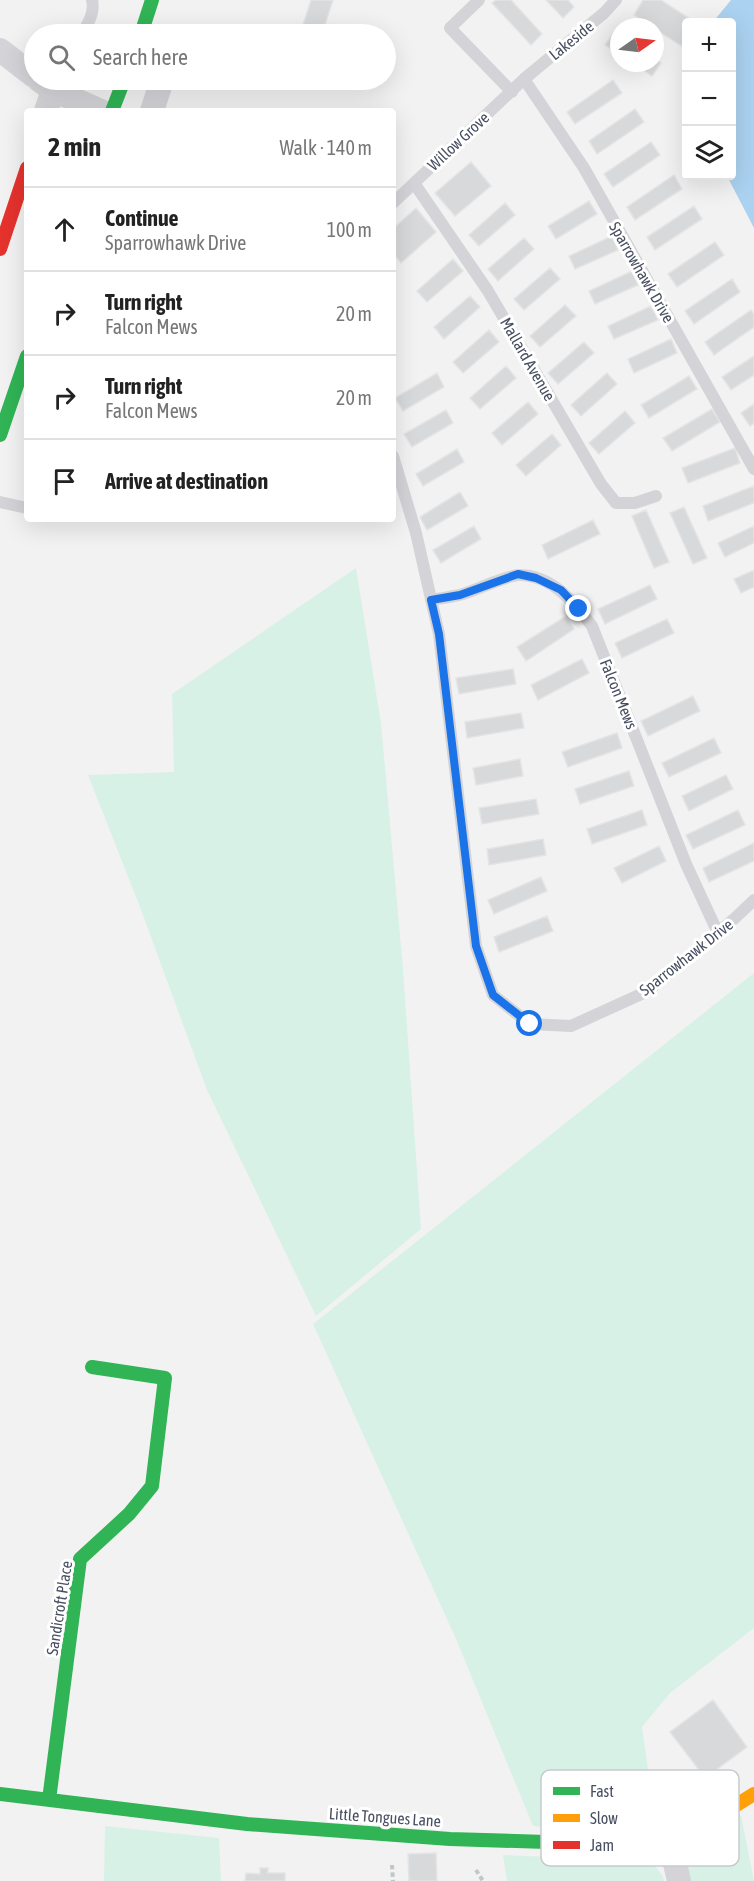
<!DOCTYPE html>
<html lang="en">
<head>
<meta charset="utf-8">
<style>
	:root { --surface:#fff; --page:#f6f6f6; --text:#222; --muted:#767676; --line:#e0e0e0 }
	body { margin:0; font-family:"Asap Condensed",sans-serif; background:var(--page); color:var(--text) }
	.controls { position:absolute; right:18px; top:18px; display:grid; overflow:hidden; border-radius:6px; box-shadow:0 6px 24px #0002 }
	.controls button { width:54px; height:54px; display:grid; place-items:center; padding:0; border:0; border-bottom:2px solid var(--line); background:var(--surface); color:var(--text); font:30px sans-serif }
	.compass { position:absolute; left:610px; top:18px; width:54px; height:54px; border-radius:50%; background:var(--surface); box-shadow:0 6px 24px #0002; rotate:76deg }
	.stop { position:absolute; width:18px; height:18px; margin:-14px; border:4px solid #1a73e8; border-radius:50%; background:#fff }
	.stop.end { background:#1a73e8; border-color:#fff; box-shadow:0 2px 6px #0008 }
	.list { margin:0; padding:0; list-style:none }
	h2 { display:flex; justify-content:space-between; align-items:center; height:78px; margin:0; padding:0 24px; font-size:26px }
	h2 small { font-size:20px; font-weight:400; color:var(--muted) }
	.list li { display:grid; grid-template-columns:39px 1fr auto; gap:18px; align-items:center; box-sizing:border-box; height:84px; padding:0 24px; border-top:2px solid var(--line) }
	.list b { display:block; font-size:22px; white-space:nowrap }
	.list p { margin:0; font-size:20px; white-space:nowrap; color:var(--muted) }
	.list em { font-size:20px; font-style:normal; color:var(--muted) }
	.icon { flex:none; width:33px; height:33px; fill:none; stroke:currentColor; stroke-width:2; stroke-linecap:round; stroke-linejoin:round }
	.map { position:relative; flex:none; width:754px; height:1881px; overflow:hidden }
	.search { position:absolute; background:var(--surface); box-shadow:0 6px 24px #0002; left:24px; top:24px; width:372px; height:66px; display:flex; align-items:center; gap:15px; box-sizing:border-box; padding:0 21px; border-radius:33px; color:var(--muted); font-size:22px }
	.panel { position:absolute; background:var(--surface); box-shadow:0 6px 24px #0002; left:24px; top:108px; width:372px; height:414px; border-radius:6px }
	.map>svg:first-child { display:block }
	.green { fill:#d7f1e7 }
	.water { fill:#abd2f0 }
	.building { fill:#d8d9db; stroke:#e4e4e5; stroke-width:1.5 }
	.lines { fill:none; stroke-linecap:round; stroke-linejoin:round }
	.path { stroke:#bdc9c8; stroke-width:4; stroke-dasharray:4.5 3; stroke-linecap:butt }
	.lane { stroke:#d4d4d8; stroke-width:12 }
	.street { stroke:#d4d4d8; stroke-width:24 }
	.fast { stroke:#30b455; stroke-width:14 }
	.slow { stroke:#ff9f0a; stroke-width:14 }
	.jam { stroke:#e5322d; stroke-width:14 }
	.route { stroke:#1a73e8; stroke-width:8 }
	.labels { text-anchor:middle; stroke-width:6; stroke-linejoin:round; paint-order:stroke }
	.street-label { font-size:16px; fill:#484f60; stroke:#fff }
	.key { fill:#fff; stroke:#c8cacf; stroke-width:1.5 }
	.key-label { font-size:16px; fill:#484f60 }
</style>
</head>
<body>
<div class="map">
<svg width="754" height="1881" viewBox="0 0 754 1881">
	<rect width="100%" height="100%" fill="#f3f2f2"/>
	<!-- green -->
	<path class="green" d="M356 568 381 723 403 969 421 1229 316 1316 207 1090 140 907 88 775 174 772 172 694Z
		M754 973V1628L670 1693 642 1727 658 1840 533 1826 456 1639 313 1324Z
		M741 1815 754 1881H689L687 1868 692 1846Z
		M105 1826 219 1838 221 1881H104Z
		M503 1855 651 1861 663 1876 664 1881H507Z"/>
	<!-- water -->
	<path class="water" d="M731 0H754V228L727 176H732V22H713Z"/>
	<!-- building -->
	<path class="building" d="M311 0H333L322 34H300Z
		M496 0H511L542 34 531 45 492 3Z
		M546 0H568L574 7 563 18Z
		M643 0H661L695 22H686V41L683 47 655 29V27H652L634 15Z
		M614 32 619 35V54L605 45Z
		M655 59 661 63 652 76 633 63H655Z
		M613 80 622 93 575 124 567 112Z
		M635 109 644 122 597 154 589 141Z
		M651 142 660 155 613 187 604 174Z
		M471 162 491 186 455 216 435 193Z
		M674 175 682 189 635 220 627 207Z
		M589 201 597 214 556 239 548 226Z
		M505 203 515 215 479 246 469 235Z
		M694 206 702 219 655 250 647 237Z
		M416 208 436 232 401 263 393 253V229Z
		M612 236 618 250 575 269 569 256Z
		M524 238 534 249 498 281 488 269Z
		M715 242 724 255 677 287 668 274Z
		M453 259 463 271 427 302 417 291Z
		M550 268 560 279 524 310 514 299Z
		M632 271 638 285 595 304 589 291Z
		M732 279 740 292 694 324 685 311Z
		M470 296 480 307 444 339 434 327Z
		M565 305 576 316 540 347 530 336Z
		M651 306 658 320 614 339 608 326Z
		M751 310 754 314V327L714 355 705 342Z
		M489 330 499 342 463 373 453 362Z
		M671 339 677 353 634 373 628 359Z
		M584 342 594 353 558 384 548 373Z
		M754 356V375L731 390 722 377Z
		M506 366 516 378 480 409 470 398Z
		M437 373 444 387 403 411 395 398Z
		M607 373 617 384 581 416 571 405Z
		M689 376 697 389 649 418 641 405Z
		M528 402 538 414 502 445 492 433Z
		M754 404V423L750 426 741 413Z
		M712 409 720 422 672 451 663 438Z
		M446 410 453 423 412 447 404 434Z
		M625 411 635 423 599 454 589 443Z
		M552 434 561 445 526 476 516 465Z
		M735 448 740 463 688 483 682 468Z
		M457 449 464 462 423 486 416 474Z
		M754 486V503L708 521 703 506Z
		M460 492 468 506 427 530 420 517Z
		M684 507 707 558 693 564 670 513Z
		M646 510 669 562 654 568 632 516Z
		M593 520 600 534 548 559 542 545Z
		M474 526 481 539 441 563 433 550Z
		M754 526V543L725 557 718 543Z
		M754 570V587L741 593 734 579Z
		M650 585 657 599 605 624 598 609Z
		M566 616 574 629 526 661 517 647Z
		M667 619 674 633 622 658 615 643Z
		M582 659 589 673 538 700 531 685Z
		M513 669 516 684 459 694 456 678Z
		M693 696 700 711 648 736 641 721Z
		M521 713 524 728 467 738 465 722Z
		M617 733 622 748 568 767 562 752Z
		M714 738 721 753 669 777 662 763Z
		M520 759 523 776 476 785 473 768Z
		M629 771 634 786 580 804 575 789Z
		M726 775 733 789 689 811 682 796Z
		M536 799 539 814 482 824 479 808Z
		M642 810 647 825 592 844 587 829Z
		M738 810 745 825 693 849 686 835Z
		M543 839 546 855 489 865 487 849Z
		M754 843V861L709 882 703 868Z
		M659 846 666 861 622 883 614 868Z
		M541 877 547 891 494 914 488 900Z
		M547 916 553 931 499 952 494 937Z
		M713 1700 747 1747 705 1778 670 1732Z
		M436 1853 437 1881H409L408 1854Z
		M260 1868H268V1873H285V1881H245L246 1873 260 1874Z"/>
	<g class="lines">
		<!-- path -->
		<path class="path" d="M392 1865 393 1881
			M476 1870 483 1881"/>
		<!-- lane -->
		<path class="lane" d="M479 0 450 28 512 92
			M82 34C88 23 95 13 92 0
			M524 79 584 168 754 469
			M414 183 488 291 601 484 616 503H635L656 496
			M393 203 524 79 604 13 616 0
			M393 456 416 533 439 634 476 946 493 995 530 1024 571 1026 648 991 735 918 754 900
			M0 502 27 508
			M431 600C441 598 453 597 463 594 476 590 508 575 519 575 552 575 574 602 592 626L686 864 718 933"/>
		<!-- street -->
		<path class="street" d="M0 50 34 76
			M39 80 53 90 101 111
			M46 111 53 90
			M152 111 162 80
			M671 1846 679 1881"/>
		<!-- fast -->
		<path class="fast" d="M141 34 152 0
			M112 111 124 80
			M0 435 27 356
			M0 1794 247 1824 450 1839 578 1843
			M49 1800 80 1559 129 1514 152 1486 165 1378 92 1367"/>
		<!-- slow -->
		<path class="slow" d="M578 1843 671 1846 754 1794"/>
		<!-- jam -->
		<path class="jam" d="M0 249 27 168"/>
	</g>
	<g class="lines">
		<!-- route -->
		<path class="route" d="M530 1024 493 995 476 946 439 634 431 600 460 595 518 574 536 578 561 590 579 609"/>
	</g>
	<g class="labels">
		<!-- street labels -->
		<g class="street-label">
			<text transform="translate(571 40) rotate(-39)" y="6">Lakeside</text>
			<text transform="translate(458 141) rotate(-43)" y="6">Willow Grove</text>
			<text transform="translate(642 272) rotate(60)" y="6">Sparrowhawk Drive</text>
			<text transform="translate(528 359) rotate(60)" y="6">Mallard Avenue</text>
			<text transform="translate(619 694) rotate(68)" y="6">Falcon Mews</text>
			<text transform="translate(686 957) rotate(-38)" y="6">Sparrowhawk Drive</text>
			<text transform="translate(59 1608) rotate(-81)" y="6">Sandicroft Place</text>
			<text transform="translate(385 1817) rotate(4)" y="6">Little Tongues Lane</text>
		</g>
	</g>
	<!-- legend -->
	<rect x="541" y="1770" width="198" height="96" rx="9" class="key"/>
	<rect x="553" y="1787" width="27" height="8" fill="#30b455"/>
	<rect x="553" y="1814" width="27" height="8" fill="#ff9f0a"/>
	<rect x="553" y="1841" width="27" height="8" fill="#e5322d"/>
	<g class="key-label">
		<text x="590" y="1797">Fast</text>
		<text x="590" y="1824">Slow</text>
		<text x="590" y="1851">Jam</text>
	</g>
</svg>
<div class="controls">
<button>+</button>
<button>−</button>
<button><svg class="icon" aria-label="layers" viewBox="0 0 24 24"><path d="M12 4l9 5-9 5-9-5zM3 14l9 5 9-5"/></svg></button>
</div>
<svg class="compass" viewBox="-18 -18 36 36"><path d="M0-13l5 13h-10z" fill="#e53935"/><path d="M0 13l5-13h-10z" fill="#767676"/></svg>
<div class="stop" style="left:530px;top:1024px"></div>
<div class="stop end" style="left:579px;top:609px"></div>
<div class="search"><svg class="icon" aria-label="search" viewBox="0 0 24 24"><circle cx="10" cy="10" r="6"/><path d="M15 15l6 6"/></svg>Search here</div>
<section class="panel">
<h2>2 min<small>Walk · 140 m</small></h2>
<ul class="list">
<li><svg class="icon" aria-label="ahead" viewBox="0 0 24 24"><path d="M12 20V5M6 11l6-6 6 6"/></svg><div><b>Continue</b><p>Sparrowhawk Drive</p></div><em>100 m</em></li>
<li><svg class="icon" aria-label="right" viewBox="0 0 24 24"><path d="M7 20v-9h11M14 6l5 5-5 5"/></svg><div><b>Turn right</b><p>Falcon Mews</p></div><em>20 m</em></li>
<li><svg class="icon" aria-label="right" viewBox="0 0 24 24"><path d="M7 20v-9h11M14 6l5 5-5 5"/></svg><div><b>Turn right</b><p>Falcon Mews</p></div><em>20 m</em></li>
<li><svg class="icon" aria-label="arrive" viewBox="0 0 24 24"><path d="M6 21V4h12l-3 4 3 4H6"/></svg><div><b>Arrive at destination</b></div></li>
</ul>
</section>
</div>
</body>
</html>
